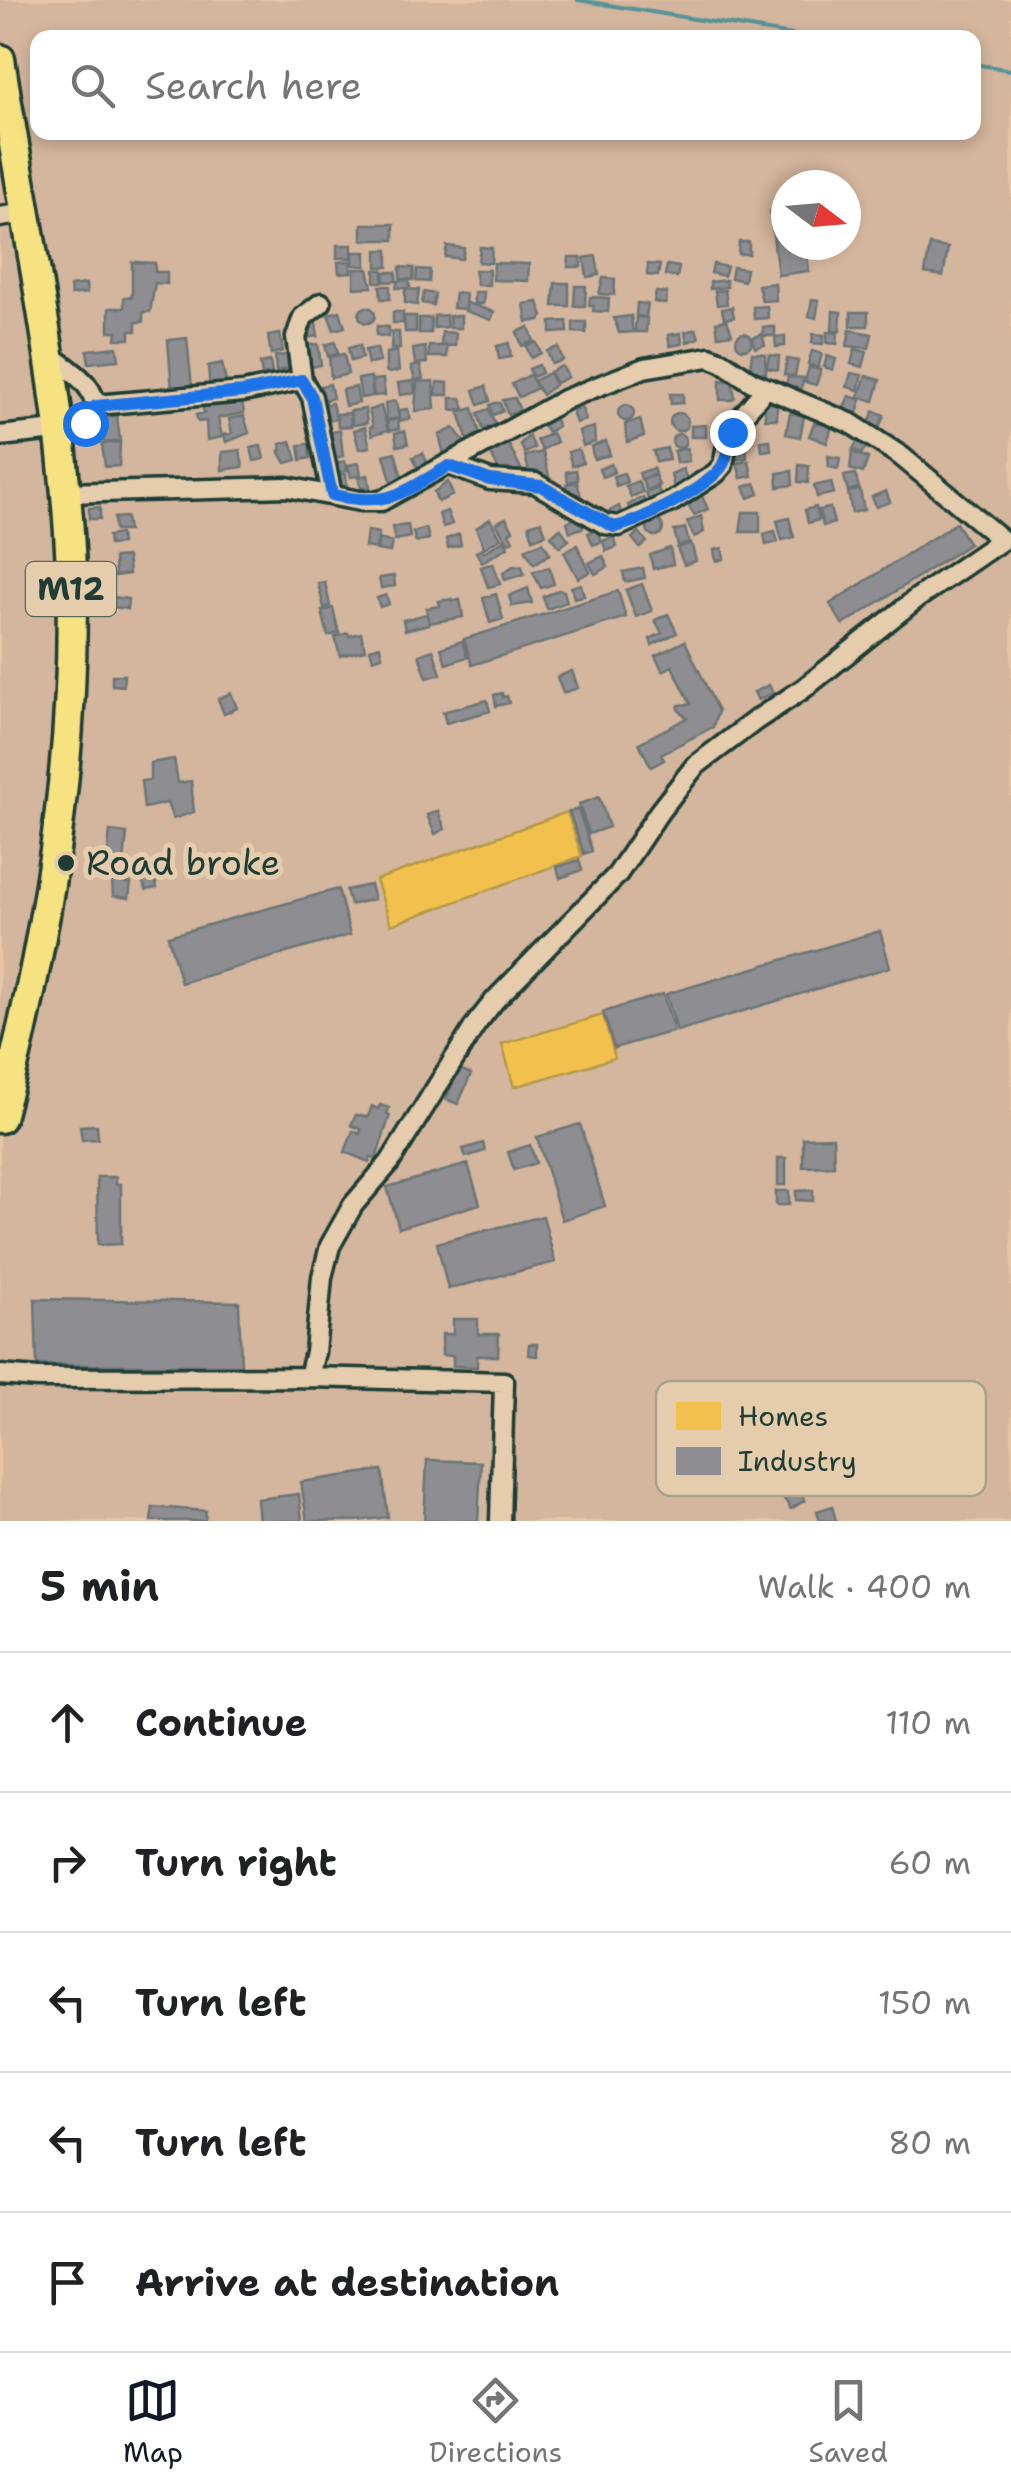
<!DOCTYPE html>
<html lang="en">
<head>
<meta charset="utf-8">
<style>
	:root { --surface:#fff; --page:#f2f2f2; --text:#202124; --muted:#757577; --line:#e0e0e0; --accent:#111827 }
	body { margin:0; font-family:"Shantell Sans",sans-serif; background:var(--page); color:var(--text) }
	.compass { position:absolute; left:771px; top:170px; width:90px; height:90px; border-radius:50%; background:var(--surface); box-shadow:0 5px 15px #0003; rotate:106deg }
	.stop { position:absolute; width:30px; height:30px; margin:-22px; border:8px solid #1a73e8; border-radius:50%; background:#fff }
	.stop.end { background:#1a73e8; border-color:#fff; box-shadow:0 2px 10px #0008 }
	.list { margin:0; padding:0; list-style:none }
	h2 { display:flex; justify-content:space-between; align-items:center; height:130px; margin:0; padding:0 40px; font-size:42px }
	h2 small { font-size:32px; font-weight:400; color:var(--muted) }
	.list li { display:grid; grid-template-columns:65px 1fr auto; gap:30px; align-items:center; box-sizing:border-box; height:140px; padding:0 40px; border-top:2px solid var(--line) }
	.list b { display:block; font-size:38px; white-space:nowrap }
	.list em { font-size:32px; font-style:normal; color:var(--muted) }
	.icon { flex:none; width:55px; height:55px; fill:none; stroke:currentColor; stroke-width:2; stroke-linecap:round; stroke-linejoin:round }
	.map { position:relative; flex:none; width:1011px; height:1521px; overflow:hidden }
	.search { position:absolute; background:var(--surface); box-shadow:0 5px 15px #0003; left:30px; right:30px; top:30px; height:110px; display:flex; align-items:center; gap:25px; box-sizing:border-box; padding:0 35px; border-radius:20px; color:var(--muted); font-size:38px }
	.sheet { height:830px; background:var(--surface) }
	nav { display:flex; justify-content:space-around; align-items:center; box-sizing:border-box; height:140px; border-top:2px solid var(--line); background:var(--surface); font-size:28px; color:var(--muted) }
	nav a { display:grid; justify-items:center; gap:5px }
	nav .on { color:var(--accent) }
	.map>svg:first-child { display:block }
	.built { fill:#d4b59d; fill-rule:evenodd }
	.homes { fill:#f2c14e; stroke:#b39946; stroke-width:2.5 }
	.industry { fill:#8d8d92; stroke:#6c7576; stroke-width:2.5 }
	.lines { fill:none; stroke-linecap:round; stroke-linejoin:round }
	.stream { stroke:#579298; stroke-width:4 }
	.minor-casing { stroke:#1f3d34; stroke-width:25 }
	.highway-casing { stroke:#1f3d34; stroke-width:35 }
	.minor { stroke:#e4ccad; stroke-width:18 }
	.highway { stroke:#f7e281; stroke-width:28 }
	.route { stroke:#1a73e8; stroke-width:12 }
	.poi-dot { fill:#1f3d34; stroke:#e4ccad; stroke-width:4 }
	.labels { text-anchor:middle; stroke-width:10; stroke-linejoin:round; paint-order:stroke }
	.shield { fill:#e4ccad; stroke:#5a6858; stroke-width:2.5 }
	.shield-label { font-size:32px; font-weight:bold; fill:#1f3d34 }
	.poi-label { font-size:35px; fill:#1f3d34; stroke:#e4ccad; text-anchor:start }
	.key { fill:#e4ccad; stroke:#a9a189; stroke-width:2.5 }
	.key-label { font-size:28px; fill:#1f3d34 }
</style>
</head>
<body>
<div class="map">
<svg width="1011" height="1521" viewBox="0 0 1011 1521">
	<rect width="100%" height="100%" fill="#e6c5a9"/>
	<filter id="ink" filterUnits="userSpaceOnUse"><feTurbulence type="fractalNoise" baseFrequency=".01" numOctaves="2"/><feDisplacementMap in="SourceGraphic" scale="20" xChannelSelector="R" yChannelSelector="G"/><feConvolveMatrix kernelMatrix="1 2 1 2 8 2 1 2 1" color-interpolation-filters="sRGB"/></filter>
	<g filter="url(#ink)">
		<!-- built -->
		<path class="built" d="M0 0H1011V1521H0ZM38 38H974V132H38ZM786 185H846V245H786Z"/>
		<!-- homes -->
		<path class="homes" d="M567 812 582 856 391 925 376 880Z
			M603 1015 615 1058 514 1087 502 1044Z"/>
		<!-- industry -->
		<path class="industry" d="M786 209V245H806L809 271 778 275 770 211Z
			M362 224H394V240H362Z
			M739 242H749V254H738Z
			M337 245H352V258H337Z
			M930 245 948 248 943 276 925 273Z
			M447 246 464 248 462 259 445 257Z
			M480 247 492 248 491 263 478 262Z
			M377 250H388V267H377Z
			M353 252H366V266L353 265Z
			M596 256 599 275 587 277 584 258Z
			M569 257H581V267H568Z
			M350 261 351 272 339 273 338 262Z
			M132 262 155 263V272H167V284L155 283 150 312H143V322H136V331H130V339H116L117 331H109V308H124V297H132Z
			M494 263 529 264 528 281 493 280Z
			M648 264 660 265 658 276 647 275Z
			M713 264 727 267 724 276 711 273Z
			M667 265 679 267 677 277 665 275Z
			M400 267 414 268 413 280 400 279Z
			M733 267 746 269 744 281 731 278Z
			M354 269H368L372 287 354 288Z
			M417 269 430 270 429 282 416 281Z
			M375 270H383V282H375Z
			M474 270H489V285H477Z
			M384 272H396V281L384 282Z
			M603 278 615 279 614 295 599 294Z
			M409 280 410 288H396L398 281Z
			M726 280 727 287 710 289V282Z
			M555 283H569V306H553Z
			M775 283 776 300 762 301 758 285Z
			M86 284 87 293 71 295 70 286Z
			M380 286H390V299H381Z
			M575 286H586L585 306H574Z
			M405 289 419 290 417 305 405 303Z
			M725 290 727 304 717 305 715 291Z
			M424 292 435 294 433 305 422 303Z
			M474 292H484L483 304H474Z
			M656 292 667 293 666 304 654 302Z
			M455 293 466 294 465 309 453 308Z
			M590 297 609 298 608 312 593 311 594 306H589Z
			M812 299 819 300 816 318 809 316Z
			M538 302 543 316 540 320 527 322 524 304Z
			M467 303 494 312 491 320 465 311Z
			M637 303 648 304 646 317 636 316Z
			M767 306 768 318 754 319 753 307Z
			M732 307 734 317 724 319 722 309Z
			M359 315a8 8 0 1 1 16 0a8 8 0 1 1-16 0Z
			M340 311 345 327 334 330 328 314Z
			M833 311 841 312 840 331H832Z
			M393 312H403V323H393Z
			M851 312H868V326H851Z
			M446 315 447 327 434 328V316Z
			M404 316H416V332H405Z
			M449 316H461V328H450Z
			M631 316 633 332 619 333 614 318Z
			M636 317 647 318 646 332H635Z
			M419 318H431V333H419Z
			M727 320 732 334 718 336 716 322Z
			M567 321 568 332 551 333V322Z
			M573 322H586V333L573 332Z
			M316 323 318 336 306 338 304 325Z
			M377 326 389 327 388 337 376 335Z
			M529 327 534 341 522 346 517 332Z
			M763 327H775V336H763Z
			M696 329 699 338 687 342 685 332Z
			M850 330 872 334 869 348 847 346Z
			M392 332H399L400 349H391Z
			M442 332 456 333 455 346 441 345Z
			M827 332 838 333 837 344 827 343Z
			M681 333 682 344 670 346 668 335Z
			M736 341a8 8 0 1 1 16 0a8 8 0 1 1-16 0Z
			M280 334 283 351 271 354 268 336Z
			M762 334 765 345 755 348 752 338Z
			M813 334 824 335 823 344 812 343Z
			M785 336V346L776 347 775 337Z
			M187 338 192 388 172 390 168 340Z
			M335 342 338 354 328 356 325 345Z
			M536 342 541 353 531 358 526 346Z
			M509 343 511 357 499 359 497 346Z
			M318 344 321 365 311 367 307 345Z
			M360 345 362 358 351 361 348 348Z
			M429 346H447V357H429Z
			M117 347 119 360 89 363 87 350Z
			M425 347 427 363 415 364 413 349Z
			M558 347 563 360 552 364 547 351Z
			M377 348 380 362 368 364 365 350Z
			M855 349 867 352 863 367 851 364Z
			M397 351 399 371 389 373 386 371V353Z
			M812 351 822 354 818 368 808 364Z
			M752 353 765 354 766 373 750 372Z
			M344 354 348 374 331 378 329 357Z
			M287 355 288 369 276 371 275 356Z
			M769 355 779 356 778 370 767 368Z
			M827 356 836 359 833 370 824 367Z
			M787 359 798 361 795 376 784 375Z
			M270 361 272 373 262 375 260 363Z
			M222 363 227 387 210 390 208 366Z
			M420 365 423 379 415 380 411 367Z
			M539 365 542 373 533 377 529 369Z
			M562 366 568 377 556 383 550 372Z
			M809 367 821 370 816 385 805 382Z
			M549 373 555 385 542 395 534 381Z
			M851 373 862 375 858 390 847 387Z
			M530 375 537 388 519 397 512 384Z
			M866 376 880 380 874 401 858 397Z
			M371 377 373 396 361 398 358 379Z
			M788 377 804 378 799 395 784 391Z
			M383 379 385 395 374 396 372 380Z
			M720 380 732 381 735 397 732 400H720Z
			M414 381 415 393 400 395 398 383Z
			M433 381 435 409 415 411 417 382Z
			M437 382 448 383V395H436Z
			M330 384 333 398 320 401 317 387Z
			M486 386 490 401 479 405 474 390Z
			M356 387 359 403 345 406 342 390Z
			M670 394H683V403L671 404Z
			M849 396 861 400 856 416 842 412Z
			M241 397 244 413 218 418 222 437 207 440 206 421 198 422 196 415 204 413 202 404Z
			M451 398H461L465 409 451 410Z
			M515 398 520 411 508 415 503 400Z
			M396 401 399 418 387 420 385 403Z
			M765 402H777V419H765Z
			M332 403 336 419 323 422 318 406Z
			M495 403H500L503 411 493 415 490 405Z
			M618 413a8 8 0 1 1 16 0a8 8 0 1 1-16 0Z
			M381 406 388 430 372 435 370 427 373 426 369 410Z
			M473 408 481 438 468 442 459 412Z
			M582 408 586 420 576 423 572 411Z
			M365 409 367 423 353 425 350 411Z
			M408 409 410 419 400 421 398 410Z
			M489 409 495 425 483 429 478 413Z
			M874 411 884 415 879 428 869 423Z
			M350 413 351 426 338 427 337 414Z
			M790 413 804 416 800 437 786 434Z
			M670 422a9 9 0 1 1 18 0a9 9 0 1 1-18 0Z
			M552 414 558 426 548 432 540 421Z
			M117 416 120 441 104 443 101 418Z
			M244 416 249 433 226 442 224 435 232 433 229 419Z
			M398 419 399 429 389 431 387 421Z
			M640 419 644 436 627 442 625 424Z
			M814 423 832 426 827 443 809 436Z
			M706 425V437H691V426Z
			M365 427 370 447 359 449 354 430Z
			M594 427 595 442 583 446 579 431Z
			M454 428 465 443 444 454 439 435Z
			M340 430 343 456 331 459 322 435Z
			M405 431 408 444 397 446 395 433Z
			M552 433 557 442 542 450 537 440Z
			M672 441a7 7 0 1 1 14 0a7 7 0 1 1-14 0Z
			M529 436 535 448 525 453 520 444Z
			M505 437 521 469 503 478 487 446Z
			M770 440 771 450 762 451 761 441Z
			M858 440 867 446 861 454 853 449Z
			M291 441 297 460 286 463 279 451 282 450 280 444Z
			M606 441 610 455 594 459 591 447Z
			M120 442 119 466 105 467 102 444Z
			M309 444 310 458 301 460 299 445Z
			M746 444 747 458 734 460 732 446Z
			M261 446 264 459 254 461 251 448Z
			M667 448 669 460 656 462 653 451Z
			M687 448 689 461 676 463 674 451Z
			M578 449 583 463 572 466 568 452Z
			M240 450 243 467 222 470V452Z
			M395 452 403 481 392 484 384 455Z
			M543 452 549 476 531 481 525 456Z
			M852 452 868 458 863 473 850 469Z
			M423 453 429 467 419 471 413 457Z
			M828 456 840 458 838 469 829 467Z
			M345 461 347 471 334 473 332 464Z
			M749 461 752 476 741 478 737 463Z
			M359 463 361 475 351 477 348 465Z
			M611 464 614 472 602 477 599 469Z
			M799 465 809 466 808 483 798 482Z
			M653 468 655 474 641 479 639 473Z
			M683 469 688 482 674 488 671 474Z
			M576 470 578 480 568 482 566 472Z
			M792 471 793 485 778 487 777 473Z
			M624 473 627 482 616 486 613 476Z
			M346 474 347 487 336 488 335 475Z
			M855 474 859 488 848 491 844 476Z
			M368 475 370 487 361 488 358 477Z
			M655 475 659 485 646 490 642 480Z
			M638 481 643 492 631 497 626 486Z
			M448 482 453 495 438 502 434 492Z
			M577 482 581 496 569 499 566 484Z
			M831 482 834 493 817 497 814 486Z
			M755 483 759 494 749 498 744 487Z
			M658 488 664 504 652 509 646 493Z
			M860 490 864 510 852 513 848 492Z
			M886 491 890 502 876 507 872 497Z
			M700 492 708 509 694 515 684 499Z
			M643 497 648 511 632 517 628 505Z
			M619 506 623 520 609 524 606 513Z
			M100 507V519H89V508Z
			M816 507 819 520 808 523 805 510Z
			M830 508 834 523 823 526 819 510Z
			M447 511 452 524 443 527 439 514Z
			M743 512H760V532H740Z
			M580 516 583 528 570 532 567 522Z
			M701 516 704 532 694 537 687 522Z
			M126 517 128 531H115L114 518Z
			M506 518 513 530 509 533 513 540 508 543 496 523Z
			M789 518 794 537 782 540 777 521Z
			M490 519 501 538 484 548 476 528Z
			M647 528a8 8 0 1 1 16 0a8 8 0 1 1-16 0Z
			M541 521 546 534 533 539 529 525Z
			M956 523 969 544 843 625 830 604Z
			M408 525 410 537 395 540 392 527Z
			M426 528 429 539 416 542 413 532Z
			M560 528 569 540 560 547 551 536Z
			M685 528 689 543 678 546 674 531Z
			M597 529 602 542 593 545 588 533Z
			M367 531 379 533 376 549 365 547Z
			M775 531 778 542 766 545 764 534Z
			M639 532 647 542 640 548 632 538Z
			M120 534 121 544 109 545 108 536Z
			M459 534 461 545 448 548 446 539Z
			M614 537 617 547 606 551 603 541Z
			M379 539 392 542 390 552 377 550Z
			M504 540 508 547 482 562 476 552 482 549 484 552Z
			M543 542 550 554 534 564 525 549Z
			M691 543 696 561 684 565 677 548Z
			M577 545 590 572 578 578 564 552Z
			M670 548 673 564 653 569 650 555Z
			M722 548 724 559 716 561 714 550Z
			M603 556 608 567 595 574 589 563Z
			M127 557 129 574 115 576 114 558Z
			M493 563 500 584 488 587 481 567Z
			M513 566H522L524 574 505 580 503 573Z
			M549 567 554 584 541 588 533 572Z
			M643 568 645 578 625 582 623 572Z
			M394 576 395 586 381 588 379 578Z
			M325 582 330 606 324 608 318 583Z
			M581 584 584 596 574 598 571 587Z
			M642 584 652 611 636 617 626 590Z
			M528 588 532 603 512 606 509 596Z
			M558 590 564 591 567 602 547 609 543 597Z
			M618 591 626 617 472 665 464 639Z
			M496 594 503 619 490 623 483 598Z
			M386 595 389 604 380 607 377 598Z
			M114 597 128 599 127 609 113 607Z
			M452 599V601L460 600 463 617 429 623 426 608 440 606 439 601Z
			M333 608 339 633 328 636 322 611Z
			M427 614 429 624 405 630 403 620Z
			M668 614 677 633 652 645 650 639 662 633 655 620Z
			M348 633 349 636 361 633 365 650 340 656 335 637Z
			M462 641 467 657 446 664 441 648Z
			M685 641 718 711 713 727 661 754 664 760 651 767 639 743 687 718 678 709 679 705 691 704 672 666 663 671 655 656Z
			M380 646 382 656 373 659 370 649Z
			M433 650 441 674 427 678 419 655Z
			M572 671 578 688 563 693 557 677Z
			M112 675H124L123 686 112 685Z
			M769 685 773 693 758 700 754 692Z
			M231 693 237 708 224 714 218 699Z
			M502 693 503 697 507 696 509 703 496 706 494 695Z
			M487 700 490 711 446 723 443 712Z
			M174 759 178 783 191 781 194 812 173 819 167 803 144 808 141 781 150 780V763Z
			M599 797 609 827 589 834 579 804Z
			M578 809 592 851 584 854 569 812Z
			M438 811 445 829 435 834 427 815Z
			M110 831 127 833 124 862 107 861Z
			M579 860 582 870 560 878 557 867Z
			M154 873 157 888 146 890 140 876Z
			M112 881 131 883 129 898 113 896Z
			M370 885 374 899 350 905 346 890Z
			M338 889 350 935 181 983 168 936Z
			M880 931 890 967 677 1031 666 994Z
			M663 994 674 1031 614 1048 603 1012Z
			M459 1069 471 1074 458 1104 446 1099Z
			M380 1105 389 1108 387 1114 390 1115 376 1159 371 1157 369 1162 345 1152 353 1131 360 1134 361 1129 351 1125 356 1115 368 1117 372 1106 378 1109Z
			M580 1124 605 1206 562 1220 537 1137Z
			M97 1125 98 1139 82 1140 80 1126Z
			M833 1137 834 1166 803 1167V1138Z
			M483 1143 485 1151 466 1157 463 1149Z
			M530 1145 536 1163 514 1170 508 1152Z
			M778 1158H786V1185H778Z
			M468 1164 480 1204 399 1228 387 1187Z
			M97 1177H116V1184H121V1244L98 1245Z
			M813 1190V1201L796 1200V1191Z
			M776 1191H789V1205H776Z
			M543 1216 555 1262 448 1289 437 1243Z
			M35 1299 239 1302 241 1365H37Z
			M453 1319H478V1334H499L498 1356H477V1367L453 1366V1356L442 1355V1334H453Z
			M529 1344H537V1356L528 1355Z
			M427 1460 481 1462 478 1521H424Z
			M382 1470 388 1517 357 1521H307L301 1482Z
			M794 1482 805 1500 791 1509 779 1491Z
			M299 1494 302 1521H259L257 1499Z
			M832 1506 836 1521H820L817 1511Z
			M153 1507 206 1511 205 1521H151Z"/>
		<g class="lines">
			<!-- stream -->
			<path class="stream" d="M578 0 811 38
				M974 64 1011 70"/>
			<defs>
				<path id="minor" d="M0 217 26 213
					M321 303 303 317 296 337 302 380 312 397 332 495
					M96 405 243 392 302 380
					M0 436 74 428 94 415C101 386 69 370 49 354
					M449 465 490 480 535 483 605 524 619 526 673 501 716 473 723 465 727 445 738 421 766 388
					M65 493 287 487 360 501H381L566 399 644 368 709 357 722 362 752 382 850 423 901 456 1002 540 916 599 803 689 756 720 695 766 659 812 617 875 495 1000 476 1024 390 1162 353 1205 330 1246 322 1277 315 1352 309 1377
					M0 1375 38 1378 309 1377 504 1382 500 1521"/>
				<path id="highway" d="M0 59C26 229 64 397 71 570 77 753 47 942 0 1118"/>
			</defs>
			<!-- minor casing -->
			<use href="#minor" class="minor-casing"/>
			<!-- highway casing -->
			<use href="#highway" class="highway-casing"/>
			<!-- minor -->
			<use href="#minor" class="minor"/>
			<!-- highway -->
			<use href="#highway" class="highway"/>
		</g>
	</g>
	<g class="lines" filter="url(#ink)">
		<!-- route -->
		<path class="route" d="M85 423 94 415 96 406 243 392 302 380 312 397 332 495C391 507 399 494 449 466L490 480 541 486 614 527C638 523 703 489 719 470 728 461 728 444 732 432"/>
	</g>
	<!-- markers -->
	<circle class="poi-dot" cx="66" cy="863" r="10"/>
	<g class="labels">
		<!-- shield labels -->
		<rect class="shield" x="26" y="562" width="90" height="54" rx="8"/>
		<g class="shield-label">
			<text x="71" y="600">M12</text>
		</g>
		<!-- poi labels -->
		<g class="poi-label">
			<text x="86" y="875">Road broke</text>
		</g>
	</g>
	<!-- legend -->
	<rect x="656" y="1381" width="330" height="115" rx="15" class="key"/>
	<rect x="676" y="1402" width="45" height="28" fill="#f2c14e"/>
	<rect x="676" y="1447" width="45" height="28" fill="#8d8d92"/>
	<g class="key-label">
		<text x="738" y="1426">Homes</text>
		<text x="738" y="1471">Industry</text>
	</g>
</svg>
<svg class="compass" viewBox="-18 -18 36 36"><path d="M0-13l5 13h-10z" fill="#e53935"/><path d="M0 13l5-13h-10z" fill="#757577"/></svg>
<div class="stop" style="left:85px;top:423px"></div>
<div class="stop end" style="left:732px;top:432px"></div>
<div class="search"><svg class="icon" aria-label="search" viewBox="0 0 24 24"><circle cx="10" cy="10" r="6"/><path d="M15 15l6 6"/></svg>Search here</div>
</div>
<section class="sheet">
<h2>5 min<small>Walk · 400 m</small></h2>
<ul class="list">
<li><svg class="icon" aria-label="ahead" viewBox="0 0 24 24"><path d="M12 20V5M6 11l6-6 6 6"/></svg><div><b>Continue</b></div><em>110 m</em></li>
<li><svg class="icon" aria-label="right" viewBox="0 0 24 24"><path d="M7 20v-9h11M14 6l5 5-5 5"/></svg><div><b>Turn right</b></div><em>60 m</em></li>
<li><svg class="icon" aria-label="left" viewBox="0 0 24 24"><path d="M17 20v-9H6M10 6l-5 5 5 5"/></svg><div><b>Turn left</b></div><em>150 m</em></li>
<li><svg class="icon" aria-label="left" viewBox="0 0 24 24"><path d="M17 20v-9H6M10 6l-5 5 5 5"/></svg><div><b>Turn left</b></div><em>80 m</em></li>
<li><svg class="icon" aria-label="arrive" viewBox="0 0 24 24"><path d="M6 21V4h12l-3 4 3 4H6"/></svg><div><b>Arrive at destination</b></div></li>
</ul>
</section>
<nav>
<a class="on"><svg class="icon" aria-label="map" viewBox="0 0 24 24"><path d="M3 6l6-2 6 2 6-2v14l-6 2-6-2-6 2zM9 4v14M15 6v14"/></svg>Map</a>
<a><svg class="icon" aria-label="directions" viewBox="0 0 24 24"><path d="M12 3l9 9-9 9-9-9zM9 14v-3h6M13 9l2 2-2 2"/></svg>Directions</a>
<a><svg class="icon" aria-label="saved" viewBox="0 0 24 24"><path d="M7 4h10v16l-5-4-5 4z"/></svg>Saved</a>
</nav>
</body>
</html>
